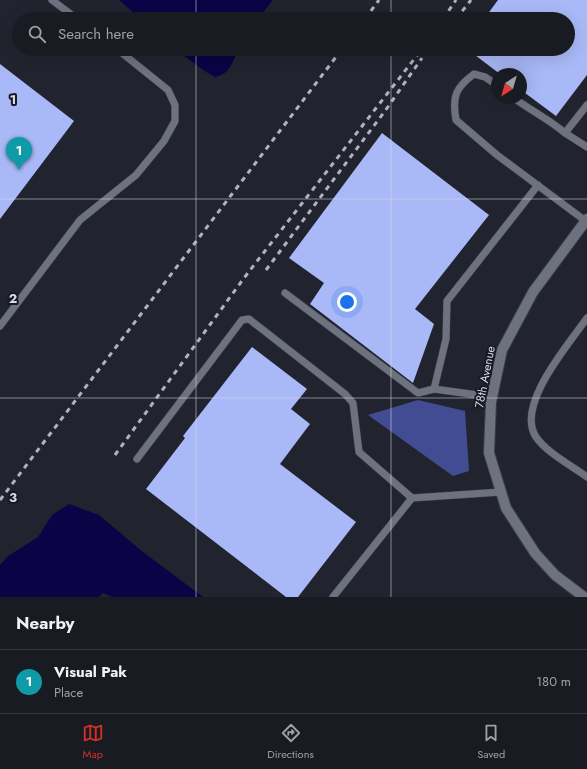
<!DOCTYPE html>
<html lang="en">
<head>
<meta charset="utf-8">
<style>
	:root { --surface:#191b23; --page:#262830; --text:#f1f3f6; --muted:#9fa1a6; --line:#373941; --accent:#d93025 }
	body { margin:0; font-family:Jost,sans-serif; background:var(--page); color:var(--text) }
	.compass { position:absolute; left:491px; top:68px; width:36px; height:36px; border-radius:50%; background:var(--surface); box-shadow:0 4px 16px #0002; rotate:217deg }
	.you { position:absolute; left:347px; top:302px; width:14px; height:14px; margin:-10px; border:3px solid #fff; border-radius:50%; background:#1a73e8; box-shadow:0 0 0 6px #1a73e833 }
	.badge { display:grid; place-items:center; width:26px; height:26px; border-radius:50%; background:var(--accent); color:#fff; font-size:13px; font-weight:700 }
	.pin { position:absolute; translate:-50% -33px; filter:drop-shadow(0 1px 2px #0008) }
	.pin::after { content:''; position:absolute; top:21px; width:14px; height:12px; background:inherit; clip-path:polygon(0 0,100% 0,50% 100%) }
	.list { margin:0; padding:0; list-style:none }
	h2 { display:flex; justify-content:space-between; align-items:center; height:52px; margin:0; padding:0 16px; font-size:17px }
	h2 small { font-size:13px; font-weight:400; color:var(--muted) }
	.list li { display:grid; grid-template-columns:26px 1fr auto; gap:12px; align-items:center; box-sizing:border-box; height:64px; padding:0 16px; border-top:1px solid var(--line) }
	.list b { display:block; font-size:15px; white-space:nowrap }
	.list p { margin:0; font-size:13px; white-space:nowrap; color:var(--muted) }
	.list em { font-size:13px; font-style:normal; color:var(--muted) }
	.icon { flex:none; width:22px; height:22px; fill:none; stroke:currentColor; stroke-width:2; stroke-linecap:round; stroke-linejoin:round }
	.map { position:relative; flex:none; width:587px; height:597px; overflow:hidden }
	.search { position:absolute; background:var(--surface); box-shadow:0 4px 16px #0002; left:12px; right:12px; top:12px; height:44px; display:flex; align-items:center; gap:10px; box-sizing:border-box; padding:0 14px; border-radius:22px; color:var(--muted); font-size:15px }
	.sheet { height:116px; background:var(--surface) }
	nav { display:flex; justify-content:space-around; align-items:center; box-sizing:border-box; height:56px; border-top:1px solid var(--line); background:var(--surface); font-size:11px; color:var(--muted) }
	nav a { display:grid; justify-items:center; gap:2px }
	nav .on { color:var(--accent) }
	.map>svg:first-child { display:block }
	.forest { fill:#414c92 }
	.water { fill:#0b0345 }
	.building { fill:#a9b8f7 }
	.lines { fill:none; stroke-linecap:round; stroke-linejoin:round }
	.service-casing { stroke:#3d3f47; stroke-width:8 }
	.minor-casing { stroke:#3d3f47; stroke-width:12 }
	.service { stroke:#6e717e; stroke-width:7 }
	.minor { stroke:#6e717e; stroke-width:10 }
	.rail { stroke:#b1b3bc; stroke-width:3; stroke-dasharray:5 5; stroke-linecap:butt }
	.grid { fill:none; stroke:#dadce4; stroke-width:1; stroke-opacity:0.55 }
	.labels { text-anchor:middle; stroke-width:4; stroke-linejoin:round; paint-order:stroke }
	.street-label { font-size:12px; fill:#dadce4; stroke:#181a25 }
	.grid-label { font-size:13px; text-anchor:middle; font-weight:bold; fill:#dadce4; stroke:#181a25; stroke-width:4; stroke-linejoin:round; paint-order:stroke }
</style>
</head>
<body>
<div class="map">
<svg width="587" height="597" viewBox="0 0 587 597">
	<rect width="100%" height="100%" fill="#21242f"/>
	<!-- forest -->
	<path class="forest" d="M418 400 465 411 469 471 453 476 368 415Z"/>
	<!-- water -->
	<path class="water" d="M119 0H273L258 19H141Z
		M175 49H238C233 62 230 74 215 77L203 70Z
		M69 504 99 515 143 552 203 597H112L103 593 99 597H0V565L8 556 38 537 52 515Z"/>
	<!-- building -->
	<path class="building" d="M498 0H587V75L556 116 521 90V74H500L467 49H568V19H484Z
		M0 64 74 121 0 219Z
		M382 133 489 215 415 309 434 324 413 383 310 304 324 283 289 258Z
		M252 347 307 389 291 409 310 424 280 464 356 522 298 597H286L146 489 185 438 183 436Z"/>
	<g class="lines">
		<defs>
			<path id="service" d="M52 0 77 19
				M497 85 485 77 474 74C455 88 452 97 456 120L497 155 587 222
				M514 98C530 110 550 120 565 133
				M587 105 565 133 587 147
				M285 293 418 393 434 389
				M587 318C569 344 515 405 536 437 546 452 572 466 587 477
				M0 326 80 220 136 175 164 141 175 121V105L168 90 117 49
				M492 397 434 389 446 339 447 301 538 185
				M137 459 242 320 249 319 345 394 353 403 359 452 412 498
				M333 597 412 498 501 492"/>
			<path id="minor" d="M584 597 555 575 535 553 506 508 489 453 491 402 502 350 533 292 587 219"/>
		</defs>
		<!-- service casing -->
		<use href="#service" class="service-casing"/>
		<!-- minor casing -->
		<use href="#minor" class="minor-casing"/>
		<!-- service -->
		<use href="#service" class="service"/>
		<!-- minor -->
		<use href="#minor" class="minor"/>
		<!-- rail -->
		<path class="rail" d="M365 19 379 0
			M443 19 456 0
			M456 19 471 0
			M266 270 385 111 422 58
			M115 455 244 278 422 49
			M0 500 342 49"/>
	</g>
	<!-- grid -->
	<path class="grid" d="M196 0V19M391 0V19M196 49V597M391 49V597M0 199H587M0 398H587"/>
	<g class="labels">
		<!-- street labels -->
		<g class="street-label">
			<text transform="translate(485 377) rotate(-79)" y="4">78th Avenue</text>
		</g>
	</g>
	<g class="grid-label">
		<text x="13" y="104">1</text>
		<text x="13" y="303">2</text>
		<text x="13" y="502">3</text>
	</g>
</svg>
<svg class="compass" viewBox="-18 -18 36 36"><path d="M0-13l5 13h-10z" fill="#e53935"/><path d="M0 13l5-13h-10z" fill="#9fa1a6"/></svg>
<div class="you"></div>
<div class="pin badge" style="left:19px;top:170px;background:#0f9aa8">1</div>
<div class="search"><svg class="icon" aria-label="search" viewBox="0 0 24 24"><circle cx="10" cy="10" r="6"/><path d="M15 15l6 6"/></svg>Search here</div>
</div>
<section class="sheet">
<h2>Nearby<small></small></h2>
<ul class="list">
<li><span class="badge" style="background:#0f9aa8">1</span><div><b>Visual Pak</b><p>Place</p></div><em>180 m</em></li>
</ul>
</section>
<nav>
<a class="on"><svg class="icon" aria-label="map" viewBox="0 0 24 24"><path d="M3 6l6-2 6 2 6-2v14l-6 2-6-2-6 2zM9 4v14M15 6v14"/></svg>Map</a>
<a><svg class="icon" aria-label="directions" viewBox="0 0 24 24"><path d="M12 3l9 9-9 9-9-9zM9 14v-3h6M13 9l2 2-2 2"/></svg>Directions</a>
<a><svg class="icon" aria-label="saved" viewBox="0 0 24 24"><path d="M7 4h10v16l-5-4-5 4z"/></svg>Saved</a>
</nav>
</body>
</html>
